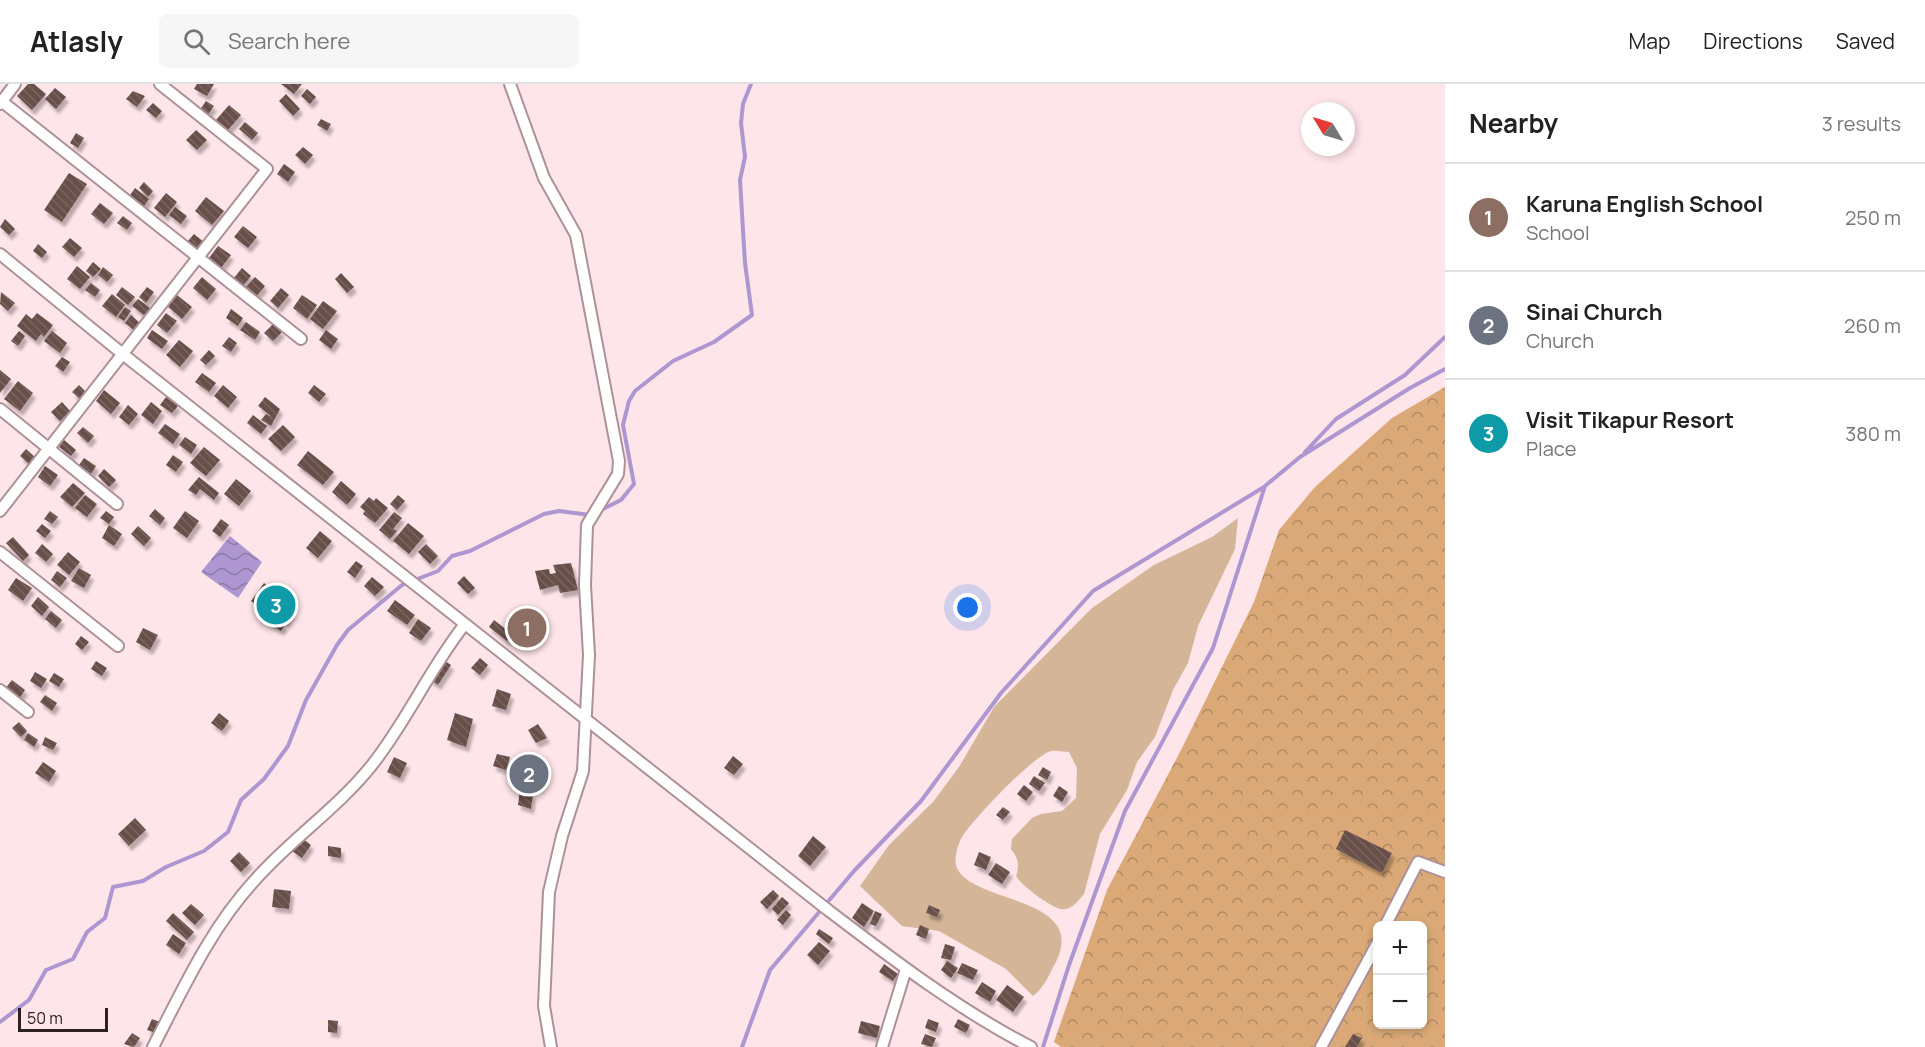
<!DOCTYPE html>
<html lang="en">
<head>
<meta charset="utf-8">
<style>
	:root { --surface:#fff; --page:#f6f6f6; --text:#222; --muted:#767676; --line:#e0e0e0; --accent:#7c3aed }
	body { margin:0; font-family:Manrope,sans-serif; background:var(--page); color:var(--text) }
	.controls { position:absolute; right:18px; bottom:18px; display:grid; overflow:hidden; border-radius:9px; box-shadow:0 3px 9px #0003 }
	.controls button { width:54px; height:54px; display:grid; place-items:center; padding:0; border:0; border-bottom:2px solid var(--line); background:var(--surface); color:var(--text); font:30px sans-serif }
	.compass { position:absolute; left:1301px; top:18px; width:54px; height:54px; border-radius:50%; background:var(--surface); box-shadow:0 3px 9px #0003; rotate:308deg }
	.scale { position:absolute; left:18px; bottom:15px; width:90px; box-sizing:border-box; padding-left:6px; border:3px solid #2b2022; border-top:0; font-size:16px; line-height:21px; white-space:nowrap; color:#2b2022; -webkit-text-stroke:4px #fee5e9; paint-order:stroke }
	.you { position:absolute; left:968px; top:524px; width:21px; height:21px; margin:-15px; border:4px solid #fff; border-radius:50%; background:#1a73e8; box-shadow:0 0 0 9px #1a73e833 }
	.badge { display:grid; place-items:center; width:39px; height:39px; border-radius:50%; background:var(--accent); color:#fff; font-size:20px; font-weight:700 }
	.pin { position:absolute; translate:-50% -50%; border:3px solid #fff; box-shadow:0 2px 6px #0006 }
	.list { margin:0; padding:0; list-style:none }
	h2 { display:flex; justify-content:space-between; align-items:center; height:78px; margin:0; padding:0 24px; font-size:26px }
	h2 small { font-size:20px; font-weight:400; color:var(--muted) }
	.list li { display:grid; grid-template-columns:39px 1fr auto; gap:18px; align-items:center; box-sizing:border-box; height:108px; padding:0 24px; border-top:2px solid var(--line) }
	.list b { display:block; font-size:22px; white-space:nowrap }
	.list p { margin:0; font-size:20px; white-space:nowrap; color:var(--muted) }
	.list em { font-size:20px; font-style:normal; color:var(--muted) }
	.icon { flex:none; width:33px; height:33px; fill:none; stroke:currentColor; stroke-width:2; stroke-linecap:round; stroke-linejoin:round }
	.map { position:relative; flex:none; width:1445px; height:963px; overflow:hidden }
	header { display:flex; align-items:center; gap:36px; box-sizing:border-box; height:84px; padding:0 30px; background:var(--surface); border-bottom:2px solid var(--line) }
	header strong { font-size:28px }
	nav { display:flex; gap:33px; margin-inline-start:auto; font-size:21px }
	.search { width:420px; height:54px; background:var(--page); display:flex; align-items:center; gap:15px; box-sizing:border-box; padding:0 21px; border-radius:9px; color:var(--muted); font-size:22px }
	main { display:flex }
	aside { flex:1; background:var(--surface) }
	.map>svg:first-child { display:block }
	.green { fill:#d4b598 }
	.forest { fill:url(#forest-crowns); fill-rule:evenodd }
	.water { fill:url(#water-waves) }
	.lines { fill:none; stroke-linecap:round; stroke-linejoin:round }
	.stream { stroke:#ae96d1; stroke-width:4 }
	.building { fill:url(#building-back-hatch); filter:url(#shadow) }
	.street-casing { stroke:#ad9197; stroke-width:14 }
	.street { stroke:#fff; stroke-width:10 }
</style>
</head>
<body>
<header>
<strong>Atlasly</strong>
<div class="search"><svg class="icon" aria-label="search" viewBox="0 0 24 24"><circle cx="10" cy="10" r="6"/><path d="M15 15l6 6"/></svg>Search here</div>
<nav><a>Map</a><a>Directions</a><a>Saved</a></nav>
</header>
<main>
<div class="map">
<svg width="1445" height="963" viewBox="0 0 1445 963">
	<defs>
		<pattern id="forest-crowns" width="20" height="18" patternUnits="userSpaceOnUse" patternTransform="scale(1.5)"><rect width="20" height="18" fill="#daa977"/><path d="M2 6a3 3 0 1 1 6 0M12 15a3 3 0 1 1 6 0" fill="none" stroke="#b18961"/></pattern>
		<pattern id="water-waves" width="16" height="10" patternUnits="userSpaceOnUse" patternTransform="scale(1.5)"><rect width="16" height="10" fill="#ae96d1"/><path d="M0 5q4-4 8 0t8 0" fill="none" stroke="#8e7aa9"/></pattern>
		<pattern id="building-back-hatch" width="6" height="6" patternUnits="userSpaceOnUse" patternTransform="scale(1.5)"><rect width="6" height="6" fill="#684f49"/><path d="M-1 5l2 2M0 0l6 6M5-1l2 2" fill="none" stroke="#796560"/></pattern>
		<filter id="shadow"><feDropShadow dx="3" dy="5" stdDeviation="1.5" flood-color="#0004"/></filter>
	</defs>
	<rect width="100%" height="100%" fill="#fee5e9"/>
	<!-- green -->
	<path class="green" d="M1238 434 1235 465 1198 542 1188 579 1173 606 1155 653 1137 678 1127 706 1100 750 1084 810C1078 817 1071 827 1061 825 1050 823 1021 801 1016 792 1020 780 1018 774 1011 765L1012 755 1032 734 1041 730 1062 727 1076 714 1077 684 1069 668C1064 668 1056 666 1051 667 1033 672 973 735 962 753 958 760 953 775 957 784 973 820 1088 812 1056 878 1049 890 1045 903 1033 912L1006 885 939 847 902 842 860 802 889 761 933 718 959 683 994 623 1092 524 1154 481 1212 453Z"/>
	<!-- forest -->
	<path class="forest" d="M1445 303V963H1061L1054 958 1107 806 1180 668 1254 518 1279 446 1315 403 1392 334ZM1378 842H1422V940H1378Z"/>
	<!-- water -->
	<path class="water" d="M230 452 262 478 238 514 201 488Z"/>
	<g class="lines">
		<!-- stream -->
		<path class="stream" d="M1305 368 1336 335 1405 291 1445 253
			M601 426 621 416 634 400 623 341 629 317 635 307 673 277 714 258 752 231 745 179 740 96 745 73 741 39 743 20 751 0
			M0 938 29 916 46 886 73 875 87 848 105 834 113 803 143 797 166 783 204 767 228 748 241 716 264 695 288 662 306 616 337 561 348 546 402 501 438 487 452 472 470 467 544 430 559 427 590 431
			M742 963 770 886 854 787 921 717 1001 609 1093 507 1264 403
			M1043 963 1069 881 1125 727 1213 564 1265 402 1300 373 1410 304 1445 285"/>
	</g>
	<!-- building -->
	<path class="building" d="M28 0H34L46 10 32 26 17 12Z
		M197 0H214L207 12 194 5Z
		M281 0H302L294 10Z
		M55 4 66 13 56 25 45 15Z
		M307 5 316 13 310 20 301 12Z
		M133 7 145 12 137 23 126 15Z
		M286 10 300 25 293 32 279 17Z
		M206 17 214 22 207 32 199 27Z
		M153 19 162 27 156 34 146 26Z
		M229 21 241 31 228 46 216 36Z
		M321 35 331 40 327 47 317 41Z
		M245 38 258 49 252 56 239 45Z
		M196 46 207 56 197 66 186 56Z
		M76 49 84 54 78 64 70 59Z
		M303 63 313 71 305 80 295 71Z
		M284 80 295 88 288 98 277 90Z
		M69 89 87 100 62 138 44 126Z
		M144 98 153 107 148 113 139 104Z
		M135 104 149 115 142 125 128 114Z
		M166 109 177 118 165 133 154 124Z
		M206 113 224 127 212 141 195 127Z
		M100 119 113 129 104 140 91 130Z
		M175 123 187 132 181 140 169 131Z
		M123 132 132 139 127 146 117 139Z
		M5 135 15 145 9 151 0 143Z
		M243 142 257 153 248 164 234 153Z
		M194 150 204 158 197 166 187 158Z
		M70 154 82 164 74 173 62 163Z
		M38 160 47 168 42 174 33 167Z
		M218 162 231 171 221 184 209 174Z
		M93 178 101 185 93 193 86 187Z
		M77 182 90 193 80 205 67 195Z
		M103 183 113 191 107 198 98 191Z
		M242 184 251 192 243 202 233 195Z
		M341 189 354 203 347 209 335 195Z
		M202 193 216 205 207 216 193 204Z
		M255 193 265 202 256 213 245 204Z
		M91 199 100 206 95 213 85 206Z
		M122 203 135 213 128 221 116 211Z
		M147 203 154 208 146 219 139 213Z
		M281 204 289 211 278 224 270 217Z
		M1 208 15 219 8 227 0 220Z
		M112 210 125 221 116 233 102 222Z
		M177 211 192 223 182 235 168 223Z
		M302 211 317 221 307 235 293 224Z
		M138 215 150 224 144 231 132 222Z
		M323 217 337 227 323 245 310 235Z
		M125 223 131 227 124 237 118 233Z
		M231 225 243 234 238 242 226 234Z
		M37 229 53 241 44 253 41 250 36 257 17 242 26 230 32 235Z
		M166 229 177 237 167 249 157 241Z
		M131 231 140 239 134 246 125 239Z
		M246 238 260 248 255 256 240 246Z
		M273 240 282 248 273 257 264 249Z
		M152 246 168 257 162 265 147 254Z
		M326 246 338 255 331 265 319 256Z
		M19 247 25 252 18 262 11 257Z
		M52 247 67 259 60 269 44 257Z
		M229 253 237 259 231 268 222 262Z
		M179 256 193 267 180 283 166 271Z
		M209 266 215 272 206 281 200 276Z
		M62 273 70 278 63 288 55 282Z
		M0 286 11 295 0 309Z
		M202 289 216 299 209 308 195 298Z
		M18 297 33 309 20 327 4 315Z
		M79 301 86 308 80 315 72 308Z
		M223 301 237 313 228 324 214 312Z
		M314 301 326 310 319 318 308 309Z
		M104 306 120 319 111 330 96 317Z
		M166 313 178 322 172 329 160 321Z
		M265 313 280 325 271 342 261 336 266 330 272 333 258 322Z
		M62 318 70 327 60 337 51 328Z
		M151 318 162 327 153 340 141 331Z
		M128 321 138 330 129 341 119 333Z
		M253 331 267 342 261 350 247 339Z
		M165 340 180 350 173 360 158 349Z
		M283 341 295 353 281 367 268 355Z
		M83 343 94 352 88 359 77 349Z
		M185 353 197 361 191 370 179 361Z
		M64 356 76 366 71 372 59 363Z
		M204 363 220 376 206 392 190 379Z
		M26 365 37 375 31 382 20 372Z
		M308 367 334 388 323 401 297 381Z
		M173 371 183 378 176 388 166 381Z
		M84 374 96 382 91 390 79 381Z
		M45 382 58 391 50 402 38 393Z
		M104 385 116 396 109 403 98 392Z
		M199 393 219 409 214 416 200 405 196 411 188 406Z
		M236 395 251 407 239 422 224 410Z
		M341 397 356 410 347 421 332 408Z
		M73 399 85 409 72 423 60 413Z
		M85 411 97 420 87 433 75 424Z
		M398 411 405 417 397 426 390 420Z
		M369 413 374 417 376 414 388 424 375 439 363 430 365 427 360 423Z
		M155 425 165 434 160 441 149 432Z
		M50 427 58 433 52 440 44 435Z
		M106 427 114 433 109 440 100 434Z
		M185 427 199 437 187 454 173 444Z
		M394 428 402 434 393 445 397 447 390 455 379 446Z
		M221 435 229 441 220 453 212 447Z
		M408 439 424 452 409 470 393 457Z
		M42 440 51 447 45 454 36 447Z
		M109 441 122 450 114 462 102 454Z
		M138 442 151 454 144 462 131 450Z
		M320 447 332 457 318 474 306 464Z
		M13 453 29 471 23 477 6 459Z
		M42 460 53 470 46 478 35 469Z
		M426 460 438 472 430 480 418 468Z
		M68 468 80 478 69 491 57 481Z
		M356 477 363 482 355 494 347 488Z
		M571 479 578 506 560 509 558 501 540 506 535 487 549 485 550 490 556 489 553 481Z
		M79 484 91 491 84 504 71 497Z
		M57 487 67 494 60 503 51 496Z
		M464 492 475 504 468 510 457 499Z
		M372 493 384 503 375 512 364 502Z
		M16 494 32 504 23 517 8 506Z
		M264 499 276 508 264 526 251 517Z
		M277 509 287 516 275 533 266 526Z
		M38 513 49 523 42 532 31 522Z
		M395 516 415 531 407 541 387 527Z
		M284 524 292 529 286 539 277 534Z
		M264 526 285 541 281 547 259 533Z
		M51 527 62 536 56 544 45 535Z
		M418 535 431 544 421 557 409 549Z
		M494 536 512 550 507 557 489 543Z
		M143 544 158 551 150 566 136 558Z
		M81 552 89 558 82 566 75 560Z
		M480 574 488 581 480 591 471 584Z
		M442 575 451 581 438 601 429 595Z
		M96 577 107 584 102 592 91 585Z
		M35 588 47 595 41 604 30 597Z
		M54 589 64 595 59 603 49 597Z
		M12 596 25 606 19 615 5 605Z
		M497 605 511 610 506 626 492 622Z
		M45 611 57 619 52 627 40 618Z
		M219 629 229 637 222 647 211 639Z
		M455 629 473 635 466 663 447 656Z
		M19 638 27 647 21 653 12 644Z
		M538 640 547 654 536 659 528 646Z
		M28 649 38 656 34 663 24 656Z
		M45 653 57 659 53 666 42 661Z
		M497 670 510 673 506 686 493 682Z
		M733 672 743 680 734 691 724 684Z
		M394 673 407 679 400 694 387 688Z
		M43 678 56 687 49 698 35 689Z
		M1043 683 1051 688 1047 696 1038 691Z
		M519 684 544 690 540 704 515 698Z
		M1034 692 1045 699 1039 707 1029 700Z
		M1024 701 1033 708 1026 717 1017 710Z
		M1059 702 1068 708 1062 718 1053 712Z
		M520 706 533 710 531 725 518 721Z
		M1003 723 1010 728 1003 736 996 731Z
		M135 734 146 746 129 762 118 750Z
		M1345 746 1392 769 1382 789 1336 765Z
		M813 752 826 763 810 782 798 772Z
		M302 754 311 761 302 774 292 767Z
		M328 762 341 764V774L328 772Z
		M239 768 250 779 241 788 230 777Z
		M979 768 991 773 986 786 974 781Z
		M996 779 1010 788 1002 800 988 791Z
		M274 805 291 807 289 825 272 823Z
		M773 806 779 812 767 825 760 818Z
		M782 813 789 819 778 831 772 825Z
		M862 819 874 827 864 843 852 834Z
		M191 820 204 831 195 841 182 829Z
		M929 821 940 826 937 833 926 829Z
		M786 826 791 831 783 841 777 836Z
		M875 827 882 830 876 842 870 840Z
		M173 829 194 848 187 856 166 837Z
		M920 841 929 845 926 855 916 851Z
		M819 845 833 854 829 860 816 850Z
		M173 850 186 859 179 870 166 861Z
		M819 858 830 867 818 881 807 871Z
		M945 860 955 863 951 876 941 874Z
		M947 877 958 884 951 894 941 886Z
		M962 879 978 886 973 896 957 889Z
		M884 880 898 890 893 897 879 888Z
		M982 898 996 907 990 918 975 909Z
		M1007 901 1024 913 1013 928 996 916Z
		M152 935 160 938 156 949 147 946Z
		M928 935 939 939 936 948 925 944Z
		M958 935 970 941 966 949 954 943Z
		M328 936 338 937 337 949 328 948Z
		M861 937 880 942 877 954 858 949Z
		M132 949 140 954 134 963 124 960Z
		M925 950 936 954 932 963 921 960Z
		M1353 950 1362 954 1357 963H1345Z"/>
	<g class="lines">
		<defs>
			<path id="street" d="M510 0 544 94 576 151 619 377 618 390 587 441 585 501 589 571 583 687 562 752 549 808 544 922 551 963
				M0 16 301 255
				M0 20 15 0
				M0 170 124 271 824 823C891 874 957 925 1031 963
				M0 325 117 420
				M0 427 267 85 160 0
				M0 468 118 562
				M0 606 28 628
				M1385 842 1418 778 1445 788
				M153 963C183 905 210 845 255 796 291 755 338 724 372 681 407 637 430 584 465 540
				M882 963 906 885
				M1321 963 1378 858"/>
		</defs>
		<!-- street casing -->
		<use href="#street" class="street-casing"/>
		<!-- street -->
		<use href="#street" class="street"/>
	</g>
</svg>
<div class="controls">
<button>+</button>
<button>−</button>
</div>
<svg class="compass" viewBox="-18 -18 36 36"><path d="M0-13l5 13h-10z" fill="#e53935"/><path d="M0 13l5-13h-10z" fill="#767676"/></svg>
<div class="scale">50 m</div>
<div class="you"></div>
<div class="pin badge" style="left:527px;top:544px;background:#8d6e63">1</div>
<div class="pin badge" style="left:529px;top:690px;background:#6b7280">2</div>
<div class="pin badge" style="left:276px;top:521px;background:#0f9aa8">3</div>
</div>
<aside>
<h2>Nearby<small>3 results</small></h2>
<ul class="list">
<li><span class="badge" style="background:#8d6e63">1</span><div><b>Karuna English School</b><p>School</p></div><em>250 m</em></li>
<li><span class="badge" style="background:#6b7280">2</span><div><b>Sinai Church</b><p>Church</p></div><em>260 m</em></li>
<li><span class="badge" style="background:#0f9aa8">3</span><div><b>Visit Tikapur Resort</b><p>Place</p></div><em>380 m</em></li>
</ul>
</aside>
</main>
</body>
</html>
